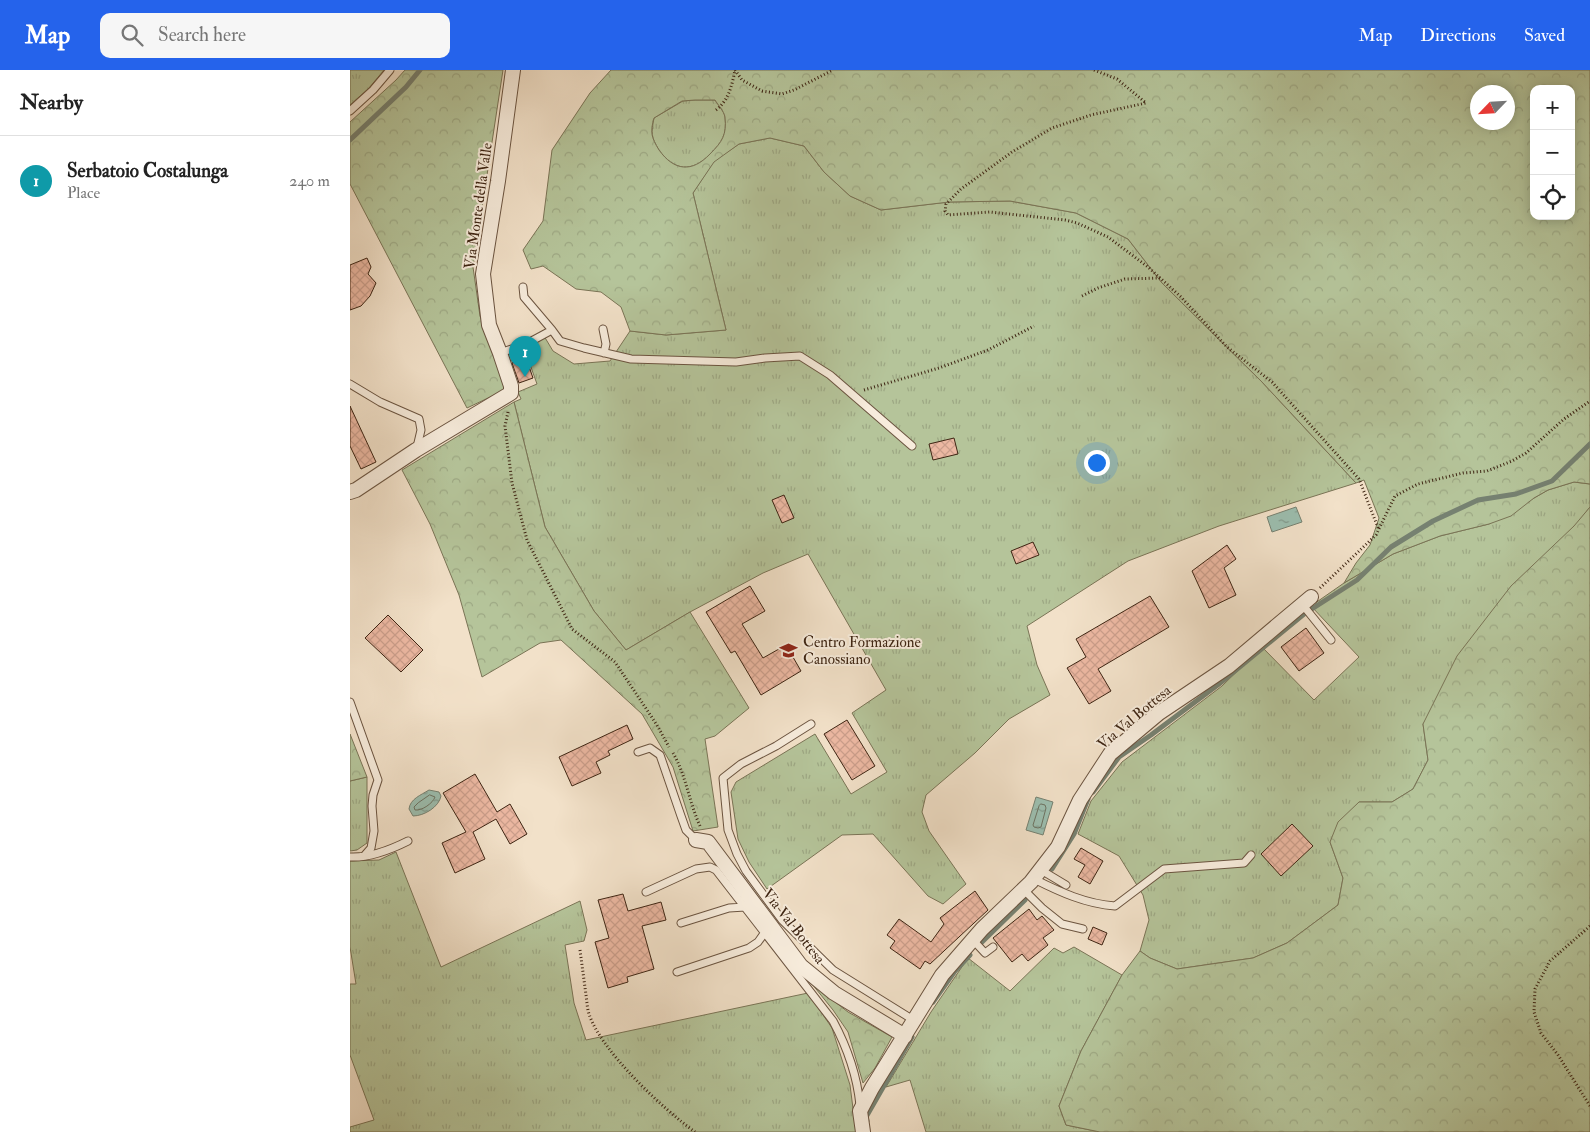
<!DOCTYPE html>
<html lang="en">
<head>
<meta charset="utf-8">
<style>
	:root { --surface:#fff; --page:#f6f6f6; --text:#222; --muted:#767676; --line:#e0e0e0; --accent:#2563eb }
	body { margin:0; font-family:"IM FELL Double Pica",serif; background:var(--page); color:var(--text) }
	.controls { position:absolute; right:15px; top:15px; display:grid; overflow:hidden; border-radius:10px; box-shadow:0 2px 12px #0003 }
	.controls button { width:45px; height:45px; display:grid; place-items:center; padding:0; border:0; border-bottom:1px solid var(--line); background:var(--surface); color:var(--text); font:25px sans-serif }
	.compass { position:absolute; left:1120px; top:15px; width:45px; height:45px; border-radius:50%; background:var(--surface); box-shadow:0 2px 12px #0003; rotate:245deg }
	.you { position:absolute; left:746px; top:392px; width:18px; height:18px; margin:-12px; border:4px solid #fff; border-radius:50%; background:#1a73e8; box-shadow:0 0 0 8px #1a73e833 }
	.badge { display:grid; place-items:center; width:32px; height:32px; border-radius:50%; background:var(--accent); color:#fff; font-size:16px; font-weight:700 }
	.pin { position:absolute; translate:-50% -41px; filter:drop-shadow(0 1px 2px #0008) }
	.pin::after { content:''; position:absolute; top:26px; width:18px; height:15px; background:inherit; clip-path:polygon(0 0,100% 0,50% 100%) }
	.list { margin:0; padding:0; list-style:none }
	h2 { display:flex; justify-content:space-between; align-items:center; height:65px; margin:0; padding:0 20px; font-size:21px }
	h2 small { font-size:16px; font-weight:400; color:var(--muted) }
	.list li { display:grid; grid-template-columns:32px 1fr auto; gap:15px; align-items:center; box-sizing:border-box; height:90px; padding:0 20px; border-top:1px solid var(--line) }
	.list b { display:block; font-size:19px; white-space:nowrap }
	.list p { margin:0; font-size:16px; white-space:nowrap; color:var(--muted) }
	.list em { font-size:16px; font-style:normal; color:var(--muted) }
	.icon { flex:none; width:28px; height:28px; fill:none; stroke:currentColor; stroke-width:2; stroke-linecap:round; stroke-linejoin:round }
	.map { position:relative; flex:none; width:1240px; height:1062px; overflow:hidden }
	header { display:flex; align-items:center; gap:30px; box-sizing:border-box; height:70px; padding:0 25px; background:var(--accent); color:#fff }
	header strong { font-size:24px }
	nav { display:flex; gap:28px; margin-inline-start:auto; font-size:18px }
	.search { width:350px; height:45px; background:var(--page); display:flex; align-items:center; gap:12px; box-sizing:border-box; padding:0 18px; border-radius:10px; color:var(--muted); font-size:19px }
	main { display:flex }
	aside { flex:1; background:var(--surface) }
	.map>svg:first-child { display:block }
	.grass { fill:url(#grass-tufts); stroke:#7a7456 }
	.forest { fill:url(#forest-crowns); stroke:#7a7456; fill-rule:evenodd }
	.water { fill:url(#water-ripples); stroke:#768171 }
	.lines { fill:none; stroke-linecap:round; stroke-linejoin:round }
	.shore { stroke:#6d7261; stroke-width:1 }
	.stream { stroke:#768171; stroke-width:5 }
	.building { fill:url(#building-cross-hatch); stroke:#3e2513 }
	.lane-casing { stroke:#6b5440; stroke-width:9 }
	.street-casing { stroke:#6b5440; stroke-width:16 }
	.path { stroke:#3e2513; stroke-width:3; stroke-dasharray:1 2.5; stroke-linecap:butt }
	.lane { stroke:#f7ecdc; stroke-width:7 }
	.street { stroke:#f7ecdc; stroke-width:14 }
	.labels { text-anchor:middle; stroke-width:4; stroke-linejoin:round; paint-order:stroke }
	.street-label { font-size:15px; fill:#3e2513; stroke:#f7ecdc }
	.poi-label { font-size:15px; fill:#3e2513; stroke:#f7ecdc; text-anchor:start }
</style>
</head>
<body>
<header>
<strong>Map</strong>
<div class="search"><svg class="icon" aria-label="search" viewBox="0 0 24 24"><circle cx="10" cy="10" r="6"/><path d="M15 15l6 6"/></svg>Search here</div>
<nav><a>Map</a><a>Directions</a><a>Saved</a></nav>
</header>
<main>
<aside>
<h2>Nearby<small></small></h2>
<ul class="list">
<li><span class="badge" style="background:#0f9aa8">1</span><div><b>Serbatoio Costalunga</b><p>Place</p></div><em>240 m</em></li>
</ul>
</aside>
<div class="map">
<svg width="1240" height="1062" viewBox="0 0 1240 1062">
	<defs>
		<pattern id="grass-tufts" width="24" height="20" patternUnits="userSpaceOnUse" patternTransform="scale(1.25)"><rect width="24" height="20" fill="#b5c49a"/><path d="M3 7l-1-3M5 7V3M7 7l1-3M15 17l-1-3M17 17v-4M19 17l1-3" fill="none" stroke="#9da884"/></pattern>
		<pattern id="forest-crowns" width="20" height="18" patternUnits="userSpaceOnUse" patternTransform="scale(1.25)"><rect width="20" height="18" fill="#b5c49a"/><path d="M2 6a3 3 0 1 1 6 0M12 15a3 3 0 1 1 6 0" fill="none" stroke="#9da884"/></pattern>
		<pattern id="water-ripples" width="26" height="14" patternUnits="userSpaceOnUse" patternTransform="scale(1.25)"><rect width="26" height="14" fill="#9cbeaf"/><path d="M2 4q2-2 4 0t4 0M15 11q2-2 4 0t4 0" fill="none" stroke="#819a8d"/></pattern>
		<pattern id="building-cross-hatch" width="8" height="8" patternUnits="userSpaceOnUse" patternTransform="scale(1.25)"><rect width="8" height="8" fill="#ecb8a2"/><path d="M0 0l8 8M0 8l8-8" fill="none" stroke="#cb9e8b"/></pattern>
	</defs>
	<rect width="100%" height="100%" fill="#f2e1c9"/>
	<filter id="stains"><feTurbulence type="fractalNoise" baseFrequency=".004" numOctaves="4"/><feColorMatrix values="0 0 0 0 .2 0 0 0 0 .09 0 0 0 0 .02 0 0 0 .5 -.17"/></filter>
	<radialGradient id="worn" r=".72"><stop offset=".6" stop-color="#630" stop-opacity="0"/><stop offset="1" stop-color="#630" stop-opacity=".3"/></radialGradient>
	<!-- grass -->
	<path class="grass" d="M0 0H34L19 18 0 35Z
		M345 30H365C368 35 374 41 375 47 377 65 372 72 360 84 342 103 324 101 309 80 301 67 301 63 304 48L333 31Z
		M420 68 454 76 474 102 500 126 531 140 599 132 660 131 726 143 778 169 812 213 912 312 1006 413 869 456 778 491 677 556 687 595 700 625 659 649 625 683 576 725 572 742 579 761 616 814 593 834 578 826 523 764 492 765 417 819 399 792 388 769 381 722 386 712 465 664 501 724 537 702 502 643 536 620 458 484 413 503 340 542 276 580 244 541 195 457 164 332 171 329 168 322 187 314 177 286 158 292 155 284 194 266 203 281 224 294 260 291 280 261 316 265 376 260 343 123 364 91 389 74Z
		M1224 412 1240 414V437L1073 654 1078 690 1063 719 1042 732H1009L980 772 993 808 988 835 937 873 903 888 827 899 800 888 790 881 799 850 793 825 769 786 728 764 741 731 772 692 872 616 912 577 964 630 1009 587 961 536 994 513 1043 484 1090 466 1139 454 1198 420Z
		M17 707V773L7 780 0 781V711Z
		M46 782 91 897 230 831 237 860 234 871 215 875 224 933 236 970 458 923 482 958 500 1015 506 1062H0V1057L24 1050 0 985V914H6L0 877V791L29 790Z
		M724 877 772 905 731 981 709 1036 716 1055 750 1062H576L560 1010 536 1017 581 942 618 888 660 921 704 878 713 883Z"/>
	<!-- forest -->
	<path class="forest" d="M55 0H153L123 197 130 246 149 296 155 320 117 338 0 114V52L46 10Z
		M261 0H1240V414L1224 412 1198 420 1184 428 1161 446 1139 454 1090 466 1043 484 994 513 1006 493 1020 475 1029 448 1014 410 1006 413 912 312 812 213 778 169 726 143 660 131 599 132 531 140 500 126 474 102 454 76 420 68 389 74 364 92 343 123 376 260 316 265 280 261 271 237 251 222 226 219 193 196 181 199 173 180 193 151 202 80 240 23ZM1184 19H1221V146H1184ZM1128 22H1158V52H1128ZM345 30H365C368 35 374 41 375 47 377 65 372 72 360 84 342 103 324 101 309 80 301 67 300 62 304 48L332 31Z
		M164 332 195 457 244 541 276 580 340 542 399 638 365 666 355 669 368 757 343 761 323 697 292 644 211 570 190 573 132 607 109 525 80 454 52 400Z
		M1240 437V1062H750L716 1055 709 1036 731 981 772 905 790 881 800 888 827 899 903 888 937 873 988 835 993 808 980 772 988 752 1009 732H1042L1063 719 1078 690 1073 654 1107 586 1161 516 1224 456Z
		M0 664 17 707 0 711Z
		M462 914 498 942 542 967 525 998 513 1013 498 962 483 940Z"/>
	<!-- water -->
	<path class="water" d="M946 437 952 452 922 462 917 447Z
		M79 720 89 722 91 726C89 737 74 746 63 746L59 739C60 729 71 725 79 720Z
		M686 727 703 732 693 765 676 760Z"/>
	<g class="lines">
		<!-- shore -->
		<path class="shore" d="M80 725 85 727C83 733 72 741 65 740L64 737 68 733Z
			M691 734 695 735 696 738 691 757 688 758 684 757 683 755 689 736Z"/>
		<!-- stream -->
		<path class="stream" d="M0 70 56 17 70 0
			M743 722 769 687 801 665 869 614 954 544 1007 510 1041 477 1083 451 1128 430 1166 424 1202 411 1240 374
			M702 799 724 764 738 729
			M631 873 675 830
			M583 932 605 901 620 885
			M517 1051 516 1047 562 967"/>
	</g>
	<!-- building -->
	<path class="building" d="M17 188 21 197 18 204 26 213 20 226 11 236 0 240V195Z
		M176 288 183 308 169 313 162 293Z
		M0 336 26 392 11 399 0 376Z
		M604 368 608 384 583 390 579 374Z
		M434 425 444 448 432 453 422 430Z
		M683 472 689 485 666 494 661 481Z
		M877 475 886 489 874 498 886 525 859 538 842 501Z
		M400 516 415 541 392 554 413 588 436 575 451 601 411 625 385 581 381 583 356 542Z
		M800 526 819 557 748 599 761 621 739 634 717 598 736 587 726 569Z
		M38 545 73 580 51 602 15 568Z
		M956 558 974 583 949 601 931 577Z
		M497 650 525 696 502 710 474 664Z
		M277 655 283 669 258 681 260 685 246 692 251 703 222 716 209 687Z
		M125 704 147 742 160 734 177 764 160 774 146 749 123 762 135 789 105 803 92 773 116 762 93 723Z
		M942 754 963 776 931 806 911 784Z
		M731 778 753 791 740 814 728 807 735 795 724 789Z
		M625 821 638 840 580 894 575 891 570 899 540 878 545 871 537 865 549 849 581 872 594 854 590 848Z
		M273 824 278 841 311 832 316 850 292 856 304 899 277 907 278 912 258 918 245 872 259 868 248 830Z
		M679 839 687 850 692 846 704 860 693 868 698 875 678 891 672 884 662 892 643 868Z
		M743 857 757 863 752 875 738 869Z"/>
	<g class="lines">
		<defs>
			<path id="lane" d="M0 41 23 20 40 0
				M253 259 256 274 254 283
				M202 260 210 271 234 278 281 289 386 292 415 288 450 286 480 305 562 376
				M150 283 176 274 202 260 174 227 173 217
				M0 314 30 332 69 349 71 360 67 377
				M952 534 981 570
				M0 632 28 710 23 725 22 736 24 761 21 778 14 786
				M461 654 426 676 391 694 373 708 378 760 387 784 396 801 432 850 483 900 565 951
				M288 682 300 678 310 685 331 746 336 760 346 770
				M0 787C20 788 40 780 58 771
				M691 800 716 815
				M684 809C710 822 736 834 765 836L814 799 894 793 901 785
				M674 820 692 838 712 854 733 859
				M296 822 346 799 360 797 366 800 483 951C497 977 507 1006 510 1035
				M331 853 379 838 395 837
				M623 870 635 883 643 877
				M327 902 399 878 408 872 415 862"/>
			<path id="street" d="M0 422 6 420 66 380 161 323V316L150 283 139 255 133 204 148 111 163 0
				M346 770 358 772 451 896 484 923 555 966
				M513 1062 510 1041 522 1018 592 905 632 859 681 812 708 777 730 730 760 684 809 643 879 596 961 527"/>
		</defs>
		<!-- lane casing -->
		<use href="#lane" class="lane-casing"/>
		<!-- street casing -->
		<use href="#street" class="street-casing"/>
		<!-- path -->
		<path class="path" d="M385 0 392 10 412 21 432 24 444 20 483 0
			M744 0 767 9 796 33 741 45 702 58 662 82 611 119 596 134 595 141 598 145 640 142 715 150 727 153 758 167 798 197 831 227 877 277 922 312 1009 409 1029 460
			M366 40C379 30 382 15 385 0
			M732 226 748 218 775 209 810 208
			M514 320 589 298 638 280 684 256
			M158 342 155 356 162 413 177 470 222 559 265 592 307 655 319 677
			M970 518 1026 465 1045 426 1068 414 1113 403 1137 401 1162 391 1176 383 1214 349 1240 331
			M323 683C336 705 339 732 350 756
			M1240 856 1200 891 1185 919 1184 942 1191 963 1208 985 1240 1036
			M230 880C232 895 234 910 236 925 237 931 237 938 239 944 251 981 313 1039 345 1062"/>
		<!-- lane -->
		<use href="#lane" class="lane"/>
		<!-- street -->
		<use href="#street" class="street"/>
	</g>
	<!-- icons -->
	<defs>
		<symbol id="school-bare" viewBox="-9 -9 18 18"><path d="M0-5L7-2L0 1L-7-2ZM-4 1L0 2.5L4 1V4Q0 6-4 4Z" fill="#8f2418" stroke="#f7ecdc" stroke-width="2.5" paint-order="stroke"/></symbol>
	</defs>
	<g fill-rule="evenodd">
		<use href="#school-bare" x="426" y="568" width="25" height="25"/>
	</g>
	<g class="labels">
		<!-- street labels -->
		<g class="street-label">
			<text transform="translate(128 136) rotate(-82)" y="5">Via Monte della Valle</text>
			<text transform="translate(784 647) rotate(-40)" y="5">Via Val Bottesa</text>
			<text transform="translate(444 856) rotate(52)" y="5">Via Val Bottesa</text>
		</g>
		<!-- poi labels -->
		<g class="poi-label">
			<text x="453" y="577">Centro Formazione<tspan x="453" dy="17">Canossiano</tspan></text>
		</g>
	</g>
	<rect width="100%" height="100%" filter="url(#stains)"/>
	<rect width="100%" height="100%" fill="url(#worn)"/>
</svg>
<div class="controls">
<button>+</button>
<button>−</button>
<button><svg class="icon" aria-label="locate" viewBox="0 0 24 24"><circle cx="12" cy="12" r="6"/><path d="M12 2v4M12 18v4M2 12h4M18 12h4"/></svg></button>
</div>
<svg class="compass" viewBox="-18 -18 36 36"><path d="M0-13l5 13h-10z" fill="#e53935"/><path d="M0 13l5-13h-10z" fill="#767676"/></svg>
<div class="you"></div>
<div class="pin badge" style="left:175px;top:307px;background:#0f9aa8">1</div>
</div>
</main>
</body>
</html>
